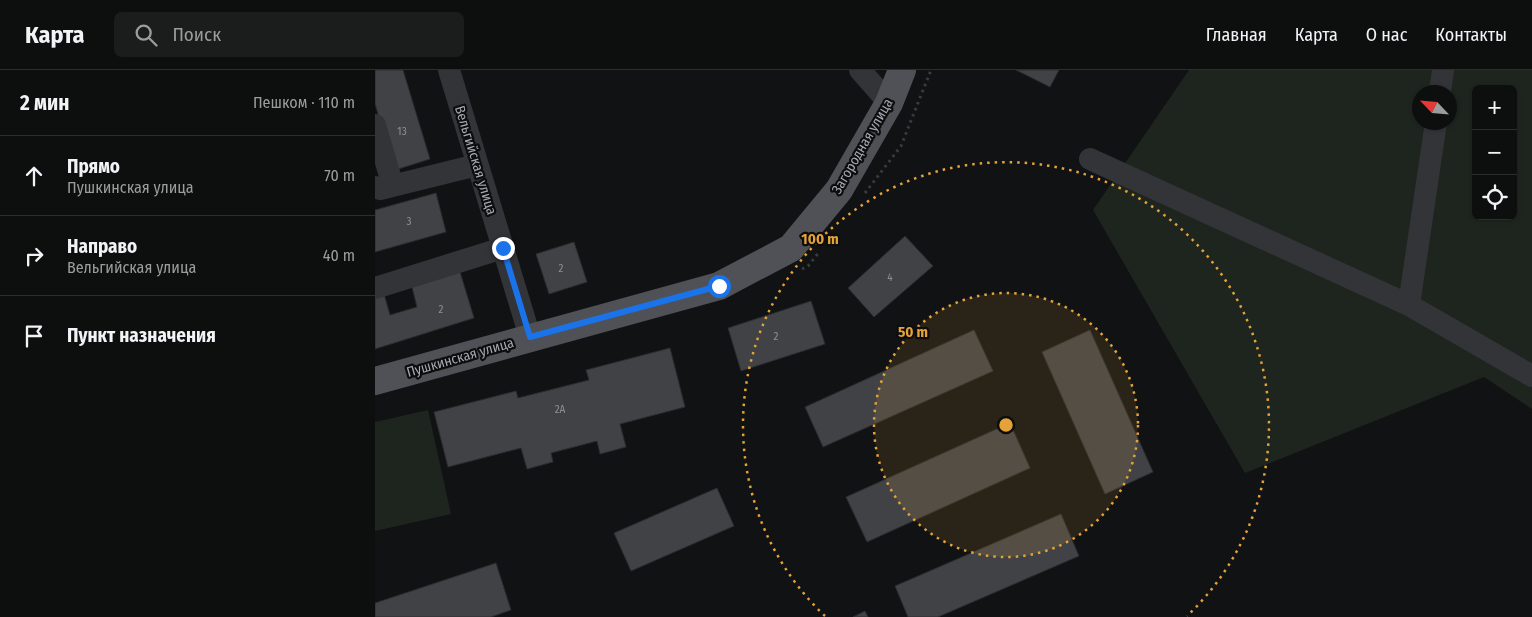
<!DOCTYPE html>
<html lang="ru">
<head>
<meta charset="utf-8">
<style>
	:root { --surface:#0d0e0e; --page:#1b1c1c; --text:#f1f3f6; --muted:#9a9c9e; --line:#2d2e2e }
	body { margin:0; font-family:"Fira Sans Condensed",sans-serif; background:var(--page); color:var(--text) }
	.controls { position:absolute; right:15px; top:15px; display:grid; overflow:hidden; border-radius:8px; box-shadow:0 1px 4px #0004 }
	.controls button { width:45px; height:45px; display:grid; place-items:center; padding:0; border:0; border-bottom:1px solid var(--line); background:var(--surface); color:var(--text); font:25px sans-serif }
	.compass { position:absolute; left:1037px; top:15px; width:45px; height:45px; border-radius:50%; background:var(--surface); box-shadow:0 1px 4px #0004; rotate:296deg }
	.stop { position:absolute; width:15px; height:15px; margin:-11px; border:4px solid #1a73e8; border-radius:50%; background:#fff }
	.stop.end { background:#1a73e8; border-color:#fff; box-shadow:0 1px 5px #0008 }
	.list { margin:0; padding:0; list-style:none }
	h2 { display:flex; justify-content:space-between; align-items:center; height:65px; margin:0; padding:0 20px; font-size:21px }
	h2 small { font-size:16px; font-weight:400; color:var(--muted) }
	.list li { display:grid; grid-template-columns:32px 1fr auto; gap:15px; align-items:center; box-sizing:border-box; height:80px; padding:0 20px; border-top:1px solid var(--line) }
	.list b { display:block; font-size:19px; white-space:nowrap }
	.list p { margin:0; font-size:16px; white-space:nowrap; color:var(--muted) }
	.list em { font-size:16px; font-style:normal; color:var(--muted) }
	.icon { flex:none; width:28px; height:28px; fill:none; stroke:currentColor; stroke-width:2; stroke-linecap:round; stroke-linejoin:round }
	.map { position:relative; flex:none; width:1157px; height:547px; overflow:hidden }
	header { display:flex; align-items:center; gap:30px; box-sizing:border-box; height:70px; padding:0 25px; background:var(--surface); border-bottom:1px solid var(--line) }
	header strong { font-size:24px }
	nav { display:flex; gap:28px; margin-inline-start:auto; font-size:18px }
	.search { width:350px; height:45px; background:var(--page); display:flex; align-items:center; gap:12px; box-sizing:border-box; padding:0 18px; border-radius:8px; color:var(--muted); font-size:19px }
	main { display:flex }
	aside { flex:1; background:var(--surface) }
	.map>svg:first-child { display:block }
	.green { fill:#1e251f; fill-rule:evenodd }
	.building { fill:#414246; stroke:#2c2c2f }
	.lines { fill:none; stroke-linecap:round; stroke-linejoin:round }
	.path { stroke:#393b3e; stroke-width:3; stroke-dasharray:2.5 4; stroke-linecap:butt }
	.minor { stroke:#333438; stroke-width:22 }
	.major { stroke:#4f5156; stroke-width:28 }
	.route { stroke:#1a73e8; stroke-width:6 }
	.ring { fill:none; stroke:#e4a238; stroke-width:2.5; stroke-dasharray:2.5 5 }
	.labels { text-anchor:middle; stroke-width:4.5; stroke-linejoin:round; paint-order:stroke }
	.number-label { font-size:11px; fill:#8b8f97 }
	.street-label { font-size:14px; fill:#a4a9b2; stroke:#0d0d0e }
	.centre { fill:#e4a238; stroke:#0d0d0e; stroke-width:2.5 }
	.ring-label { font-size:15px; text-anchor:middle; font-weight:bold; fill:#e4a238; stroke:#0d0d0e; stroke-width:4.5; stroke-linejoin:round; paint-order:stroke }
</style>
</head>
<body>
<header>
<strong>Карта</strong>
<div class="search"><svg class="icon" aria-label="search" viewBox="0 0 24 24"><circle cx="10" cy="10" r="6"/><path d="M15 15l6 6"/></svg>Поиск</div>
<nav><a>Главная</a><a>Карта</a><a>О нас</a><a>Контакты</a></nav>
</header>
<main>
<aside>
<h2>2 мин<small>Пешком · 110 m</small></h2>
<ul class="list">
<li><svg class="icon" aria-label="ahead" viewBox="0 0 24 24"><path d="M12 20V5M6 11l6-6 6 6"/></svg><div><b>Прямо</b><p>Пушкинская улица</p></div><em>70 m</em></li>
<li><svg class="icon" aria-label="right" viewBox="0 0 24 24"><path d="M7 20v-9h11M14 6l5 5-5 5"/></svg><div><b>Направо</b><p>Вельгийская улица</p></div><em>40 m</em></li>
<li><svg class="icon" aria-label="arrive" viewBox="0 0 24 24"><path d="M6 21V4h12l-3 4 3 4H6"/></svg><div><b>Пункт назначения</b></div></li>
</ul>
</aside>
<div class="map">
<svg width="1157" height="547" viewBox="0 0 1157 547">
	<rect width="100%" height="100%" fill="#111213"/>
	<!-- green -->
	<path class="green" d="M814 0H1157V339L1109 307 870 403 718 140ZM1101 19H1138V146H1101ZM1044 22H1074V52H1044Z
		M53 340 76 444 0 461V352Z"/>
	<!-- building -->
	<path class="building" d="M0 0H28L55 89 20 100 0 34Z
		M641 0H684L675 17Z
		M61 123 71 162 0 182V140Z
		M530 166 558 196 499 247 473 218Z
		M199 172 212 212 174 224 161 184Z
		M85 202 99 248 0 279V226L9 224 15 245 42 237 37 217Z
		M436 231 450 274 366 301 353 258Z
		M599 260 618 301 448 377 430 337Z
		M715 260 778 402 730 424 667 282Z
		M295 278 310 337 245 354 251 377 225 384 222 371 176 383 178 392 152 399 146 378 73 397 59 342 141 321 143 328 214 310 211 300Z
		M635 353 655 398 492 472 471 427Z
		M342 418 359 456 256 501 239 463Z
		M686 444 704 486 563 547H533L520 516Z
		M121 493 136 540 116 547H0V533Z
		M490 541 493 547H478Z"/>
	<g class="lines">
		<!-- path -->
		<path class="path" d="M490 123 526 76 556 0
			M427 199 433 196 445 181"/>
		<!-- minor -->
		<path class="minor" d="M74 0 155 267
			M485 0 514 33
			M1065 22 1068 0
			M0 55 18 116
			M715 89 1034 235 1157 306
			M0 117 5 119 102 95
			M0 218 128 178
			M1034 235 1061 52"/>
		<!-- major -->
		<path class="major" d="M0 311 344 216 416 178 464 120 514 33 527 0"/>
	</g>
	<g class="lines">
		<!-- route -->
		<path class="route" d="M128 178 155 267 344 216"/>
	</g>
	<!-- distance rings -->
	<circle cx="631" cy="355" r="132" fill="#e4a238" fill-opacity=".12"/>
	<g class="ring">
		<circle cx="631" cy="355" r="132"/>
		<path d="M450 546A263 263 0 1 1 812 546"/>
	</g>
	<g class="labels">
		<!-- number labels -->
		<g class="number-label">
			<text x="27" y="65">13</text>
			<text x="34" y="155">3</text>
			<text x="186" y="202">2</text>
			<text x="515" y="211">4</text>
			<text x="66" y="243">2</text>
			<text x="401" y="270">2</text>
			<text x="185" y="343">2А</text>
		</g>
		<!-- street labels -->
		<g class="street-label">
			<text transform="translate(487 76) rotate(-60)" y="5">Загородная улица</text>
			<text transform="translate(101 90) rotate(73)" y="5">Вельгийская улица</text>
			<text transform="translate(85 287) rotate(-16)" y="5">Пушкинская улица</text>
		</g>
	</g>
	<circle cx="631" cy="355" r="8" class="centre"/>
	<g class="ring-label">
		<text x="445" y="174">100 m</text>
		<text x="538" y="267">50 m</text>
	</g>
</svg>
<div class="controls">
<button>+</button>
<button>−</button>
<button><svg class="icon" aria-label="locate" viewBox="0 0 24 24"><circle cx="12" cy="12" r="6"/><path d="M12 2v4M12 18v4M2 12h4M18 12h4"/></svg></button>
</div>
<svg class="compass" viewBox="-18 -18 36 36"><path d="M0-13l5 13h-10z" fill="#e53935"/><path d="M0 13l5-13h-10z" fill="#9a9c9e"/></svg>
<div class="stop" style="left:344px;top:216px"></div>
<div class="stop end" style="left:128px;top:178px"></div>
</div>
</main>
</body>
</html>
